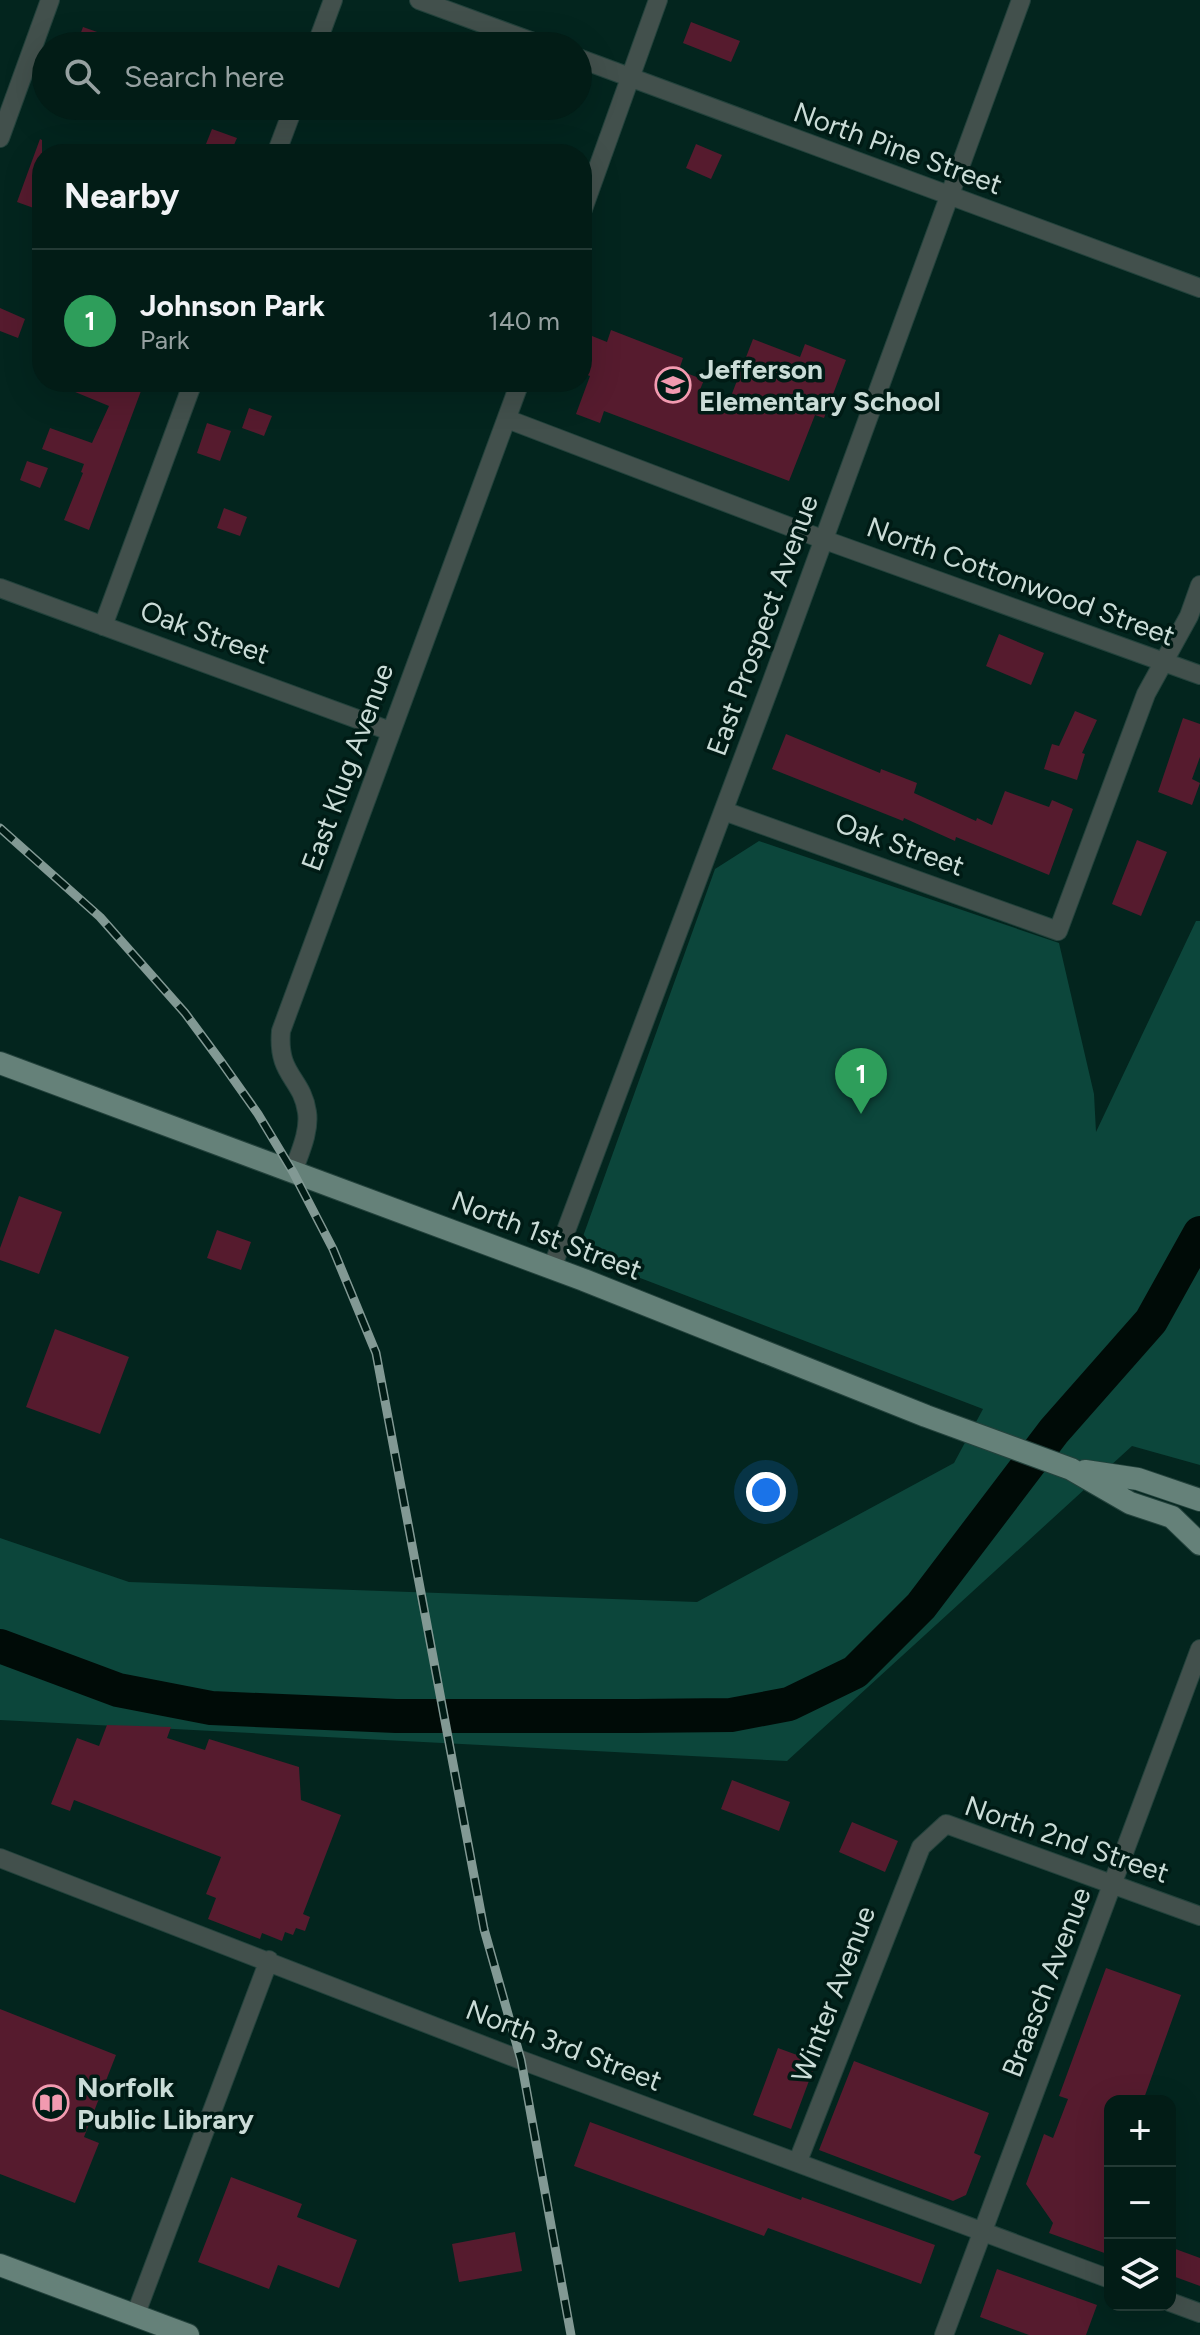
<!DOCTYPE html>
<html lang="en">
<head>
<meta charset="utf-8">
<style>
	:root { --surface:#021c16; --page:#0c251f; --text:#f1f3f6; --muted:#96a1a1; --line:#233a35; --accent:#0f766e }
	body { margin:0; font-family:Figtree,sans-serif; background:var(--page); color:var(--text) }
	.controls { position:absolute; right:24px; bottom:24px; display:grid; overflow:hidden; border-radius:16px; box-shadow:0 8px 32px #0002 }
	.controls button { width:72px; height:72px; display:grid; place-items:center; padding:0; border:0; border-bottom:2px solid var(--line); background:var(--surface); color:var(--text); font:40px sans-serif }
	.you { position:absolute; left:766px; top:1492px; width:28px; height:28px; margin:-20px; border:6px solid #fff; border-radius:50%; background:#1a73e8; box-shadow:0 0 0 12px #1a73e833 }
	.badge { display:grid; place-items:center; width:52px; height:52px; border-radius:50%; background:var(--accent); color:#fff; font-size:26px; font-weight:700 }
	.pin { position:absolute; translate:-50% -66px; filter:drop-shadow(0 2px 4px #0008) }
	.pin::after { content:''; position:absolute; top:42px; width:28px; height:24px; background:inherit; clip-path:polygon(0 0,100% 0,50% 100%) }
	.list { margin:0; padding:0; list-style:none }
	h2 { display:flex; justify-content:space-between; align-items:center; height:104px; margin:0; padding:0 32px; font-size:34px }
	h2 small { font-size:26px; font-weight:400; color:var(--muted) }
	.list li { display:grid; grid-template-columns:52px 1fr auto; gap:24px; align-items:center; box-sizing:border-box; height:144px; padding:0 32px; border-top:2px solid var(--line) }
	.list b { display:block; font-size:30px; white-space:nowrap }
	.list p { margin:0; font-size:26px; white-space:nowrap; color:var(--muted) }
	.list em { font-size:26px; font-style:normal; color:var(--muted) }
	.icon { flex:none; width:44px; height:44px; fill:none; stroke:currentColor; stroke-width:2; stroke-linecap:round; stroke-linejoin:round }
	.map { position:relative; flex:none; width:1200px; height:2335px; overflow:hidden }
	.search { position:absolute; background:var(--surface); box-shadow:0 8px 32px #0002; left:32px; top:32px; width:560px; height:88px; display:flex; align-items:center; gap:20px; box-sizing:border-box; padding:0 28px; border-radius:44px; color:var(--muted); font-size:30px }
	.panel { position:absolute; background:var(--surface); box-shadow:0 8px 32px #0002; left:32px; top:144px; width:560px; height:248px; border-radius:32px }
	.map>svg:first-child { display:block }
	.green { fill:#0c463b }
	.lines { fill:none; stroke-linecap:round; stroke-linejoin:round }
	.river { stroke:#000b07; stroke-width:34 }
	.building { fill:#561b2e }
	.minor-casing { stroke:#23423c; stroke-width:20 }
	.major-casing { stroke:#23423c; stroke-width:24 }
	.minor { stroke:#42504c; stroke-width:18 }
	.major { stroke:#658179; stroke-width:22 }
	.rail-casing { stroke:#829994; stroke-width:9 }
	.rail { stroke:#001b15; stroke-width:6; stroke-dasharray:18; stroke-linecap:butt }
	.labels { text-anchor:middle; stroke-width:7; stroke-linejoin:round; paint-order:stroke }
	.street-label { font-size:28px; fill:#cadcd7; stroke:#001b15 }
	.poi-label { font-size:28px; font-weight:bold; fill:#cadcd7; stroke:#001b15; text-anchor:start }
</style>
</head>
<body>
<div class="map">
<svg width="1200" height="2335" viewBox="0 0 1200 2335">
	<rect width="100%" height="100%" fill="#03251e"/>
	<!-- green -->
	<path class="green" d="M759 841 1059 943 1094 1094 1096 1132 1196 921H1200V1465L1132 1446 787 1761 0 1720V1538L129 1582 697 1602 954 1463 983 1409 593 1260 581 1242 715 869Z"/>
	<g class="lines">
		<!-- river -->
		<path class="river" d="M0 1646 118 1690 211 1708 396 1716H636L731 1715 789 1704 855 1672 921 1606 1054 1431 1151 1321 1200 1233"/>
	</g>
	<!-- building -->
	<path class="building" d="M691 22 740 41 731 62 683 43Z
		M83 27 131 44V46H76Z
		M212 129 237 138 230 154H202Z
		M40 139 42 140V211L17 202Z
		M696 144 722 155 711 179 686 168Z
		M0 308 25 319 18 338 0 331Z
		M611 330 683 358 679 370 704 380 699 392 728 404 753 339 800 357 805 344 846 360 824 418 815 415 789 481 604 411 600 423 576 414 590 376 582 373V332L607 342Z
		M51 382H119L141 391 89 530 64 520 83 473 81 472 84 464 42 449 50 428 92 443 109 406Z
		M249 408 272 416 264 436 242 428Z
		M207 423 231 431 220 461 197 453Z
		M27 461 48 468 40 488 20 480Z
		M224 508 247 517 240 536 217 528Z
		M999 634 1044 653 1031 685 986 666Z
		M1075 711 1097 720 1082 753 1085 754 1077 780 1044 769 1052 744 1059 746Z
		M1183 718 1200 724V757L1192 779 1200 783 1192 805 1158 792Z
		M786 734 880 773 881 769 917 783 914 793 976 821 977 818 992 825 1005 791 1049 807 1052 800 1073 809 1049 875 956 837 955 841 904 818 903 821 772 769Z
		M1137 840 1167 852 1141 916 1112 904Z
		M19 1196 62 1212 39 1274 0 1260V1248Z
		M217 1230 251 1242 241 1270 207 1258Z
		M55 1329 129 1357 100 1434 26 1407Z
		M107 1725 171 1727 167 1738 205 1750 209 1739 299 1767 301 1800 341 1815 303 1914 310 1917 305 1931 296 1928 293 1935 285 1932 282 1941 262 1933 260 1939 208 1919 216 1898 206 1894 221 1857 74 1800 70 1811 51 1804 77 1738 99 1746Z
		M732 1780 790 1802 779 1831 721 1809Z
		M852 1822 898 1841 885 1872 839 1852Z
		M1106 1968 1181 1995 1143 2101H1110V2255L1049 2233 1053 2223 1026 2184 1044 2134 1053 2138 1068 2099 1059 2096Z
		M0 2009 116 2055 84 2137 99 2143 75 2203 0 2174Z
		M778 2048 816 2062 791 2129 753 2115Z
		M854 2061 989 2113 974 2153 981 2156 966 2195 953 2201 819 2150Z
		M590 2122 801 2200 802 2197 935 2245 921 2284 768 2228 764 2236 574 2166Z
		M231 2177 302 2204 297 2217 357 2240 339 2288 278 2265 269 2289 198 2262Z
		M515 2232 522 2271 459 2282 452 2244Z
		M1170 2247 1200 2258V2286L1170 2275Z
		M997 2269 1097 2305 1086 2335H1029L980 2317Z"/>
	<g class="lines">
		<defs>
			<path id="minor" d="M419 0 544 46
				M316 46 333 0
				M578 58 1200 288
				M0 138 50 0
				M276 154 294 106
				M582 212 658 0
				M507 419 822 539 1200 675
				M0 588 390 731
				M103 626 193 382
				M724 811 1058 931 1146 694 1189 616 1200 585
				M293 1172C299 1154 310 1132 307 1112 302 1077 277 1076 281 1031L520 382
				M552 1268 772 681 1021 0
				M0 1858 521 2060 1110 2279
				M798 2161 921 1847 946 1824 1200 1916
				M1170 2302 1200 2313
				M135 2316 269 1960
				M944 2335 1200 1649"/>
			<path id="major" d="M0 1063 584 1280 926 1416 1071 1469 1130 1503 1172 1517 1200 1544
				M1085 1471 1138 1479 1200 1500
				M0 2265 188 2335"/>
		</defs>
		<!-- minor casing -->
		<use href="#minor" class="minor-casing"/>
		<!-- major casing -->
		<use href="#major" class="major-casing"/>
		<!-- minor -->
		<use href="#minor" class="minor"/>
		<!-- major -->
		<use href="#major" class="major"/>
		<defs>
			<path id="rail" d="M0 828 100 917 185 1013 222 1063 258 1114 293 1172 333 1249 376 1353 484 1929 521 2060 571 2335"/>
		</defs>
		<!-- rail casing -->
		<use href="#rail" class="rail-casing"/>
		<!-- rail -->
		<use href="#rail" class="rail"/>
	</g>
	<!-- icons -->
	<defs>
		<symbol id="school-ring" viewBox="-11 -11 22 22"><circle r="9.5" fill="#001b15" stroke="#f29ab0" stroke-width="1.5"/><path d="M0-5L7-2L0 1L-7-2ZM-4 1L0 2.5L4 1V4Q0 6-4 4Z" fill="#f29ab0"/></symbol>
		<symbol id="library-ring" viewBox="-11 -11 22 22"><circle r="9.5" fill="#001b15" stroke="#f29ab0" stroke-width="1.5"/><path d="M-6-4Q-3-5.5-.7-3.5V5Q-3 3-6 4ZM6-4Q3-5.5 .7-3.5V5Q3 3 6 4Z" fill="#f29ab0"/></symbol>
	</defs>
	<g fill-rule="evenodd">
		<use href="#school-ring" x="653" y="365" width="40" height="40"/>
		<use href="#library-ring" x="31" y="2083" width="40" height="40"/>
	</g>
	<g class="labels">
		<!-- street labels -->
		<g class="street-label">
			<text transform="translate(898 148) rotate(20)" y="10">North Pine Street</text>
			<text transform="translate(1021 581) rotate(20)" y="10">North Cottonwood Street</text>
			<text transform="translate(762 625) rotate(-70)" y="10">East Prospect Avenue</text>
			<text transform="translate(205 632) rotate(20)" y="10">Oak Street</text>
			<text transform="translate(347 767) rotate(-70)" y="10">East Klug Avenue</text>
			<text transform="translate(900 844) rotate(20)" y="10">Oak Street</text>
			<text transform="translate(547 1235) rotate(21)" y="10">North 1st Street</text>
			<text transform="translate(1067 1839) rotate(19)" y="10">North 2nd Street</text>
			<text transform="translate(1046 1982) rotate(-69)" y="10">Braasch Avenue</text>
			<text transform="translate(833 1994) rotate(-69)" y="10">Winter Avenue</text>
			<text transform="translate(564 2045) rotate(21)" y="10">North 3rd Street</text>
		</g>
		<!-- poi labels -->
		<g class="poi-label">
			<text x="699" y="379">Jefferson<tspan x="699" dy="32">Elementary School</tspan></text>
			<text x="77" y="2097">Norfolk<tspan x="77" dy="32">Public Library</tspan></text>
		</g>
	</g>
</svg>
<div class="controls">
<button>+</button>
<button>−</button>
<button><svg class="icon" aria-label="layers" viewBox="0 0 24 24"><path d="M12 4l9 5-9 5-9-5zM3 14l9 5 9-5"/></svg></button>
</div>
<div class="you"></div>
<div class="pin badge" style="left:861px;top:1114px;background:#2e9e5b">1</div>
<div class="search"><svg class="icon" aria-label="search" viewBox="0 0 24 24"><circle cx="10" cy="10" r="6"/><path d="M15 15l6 6"/></svg>Search here</div>
<section class="panel">
<h2>Nearby<small></small></h2>
<ul class="list">
<li><span class="badge" style="background:#2e9e5b">1</span><div><b>Johnson Park</b><p>Park</p></div><em>140 m</em></li>
</ul>
</section>
</div>
</body>
</html>
